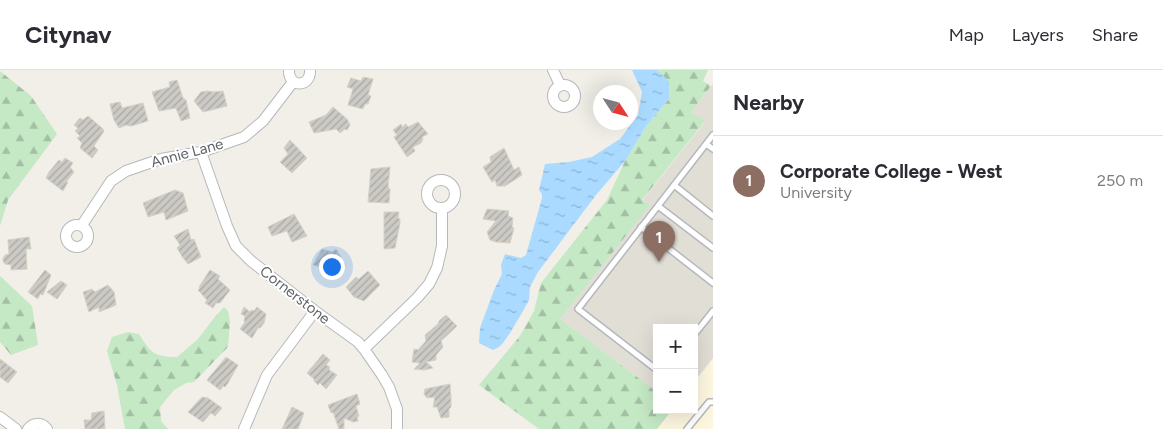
<!DOCTYPE html>
<html lang="en">
<head>
<meta charset="utf-8">
<style>
	:root { --surface:#fff; --page:#f2f2f3; --text:#2b2b33; --muted:#7c7c81; --line:#e1e1e2; --accent:#2563eb }
	body { margin:0; font-family:Figtree,sans-serif; background:var(--page); color:var(--text) }
	.controls { position:absolute; right:15px; bottom:15px; display:grid; overflow:hidden; border-radius:0px; box-shadow:0 5px 20px #0002 }
	.controls button { width:45px; height:45px; display:grid; place-items:center; padding:0; border:0; border-bottom:1px solid var(--line); background:var(--surface); color:var(--text); font:25px sans-serif }
	.compass { position:absolute; left:593px; top:15px; width:45px; height:45px; border-radius:50%; background:var(--surface); box-shadow:0 5px 20px #0002; rotate:126deg }
	.you { position:absolute; left:331px; top:196px; width:18px; height:18px; margin:-12px; border:4px solid #fff; border-radius:50%; background:#1a73e8; box-shadow:0 0 0 8px #1a73e833 }
	.badge { display:grid; place-items:center; width:32px; height:32px; border-radius:50%; background:var(--accent); color:#fff; font-size:16px; font-weight:700 }
	.pin { position:absolute; translate:-50% -41px; filter:drop-shadow(0 1px 2px #0008) }
	.pin::after { content:''; position:absolute; top:26px; width:18px; height:15px; background:inherit; clip-path:polygon(0 0,100% 0,50% 100%) }
	.list { margin:0; padding:0; list-style:none }
	h2 { display:flex; justify-content:space-between; align-items:center; height:65px; margin:0; padding:0 20px; font-size:21px }
	h2 small { font-size:16px; font-weight:400; color:var(--muted) }
	.list li { display:grid; grid-template-columns:32px 1fr auto; gap:15px; align-items:center; box-sizing:border-box; height:90px; padding:0 20px; border-top:1px solid var(--line) }
	.list b { display:block; font-size:19px; white-space:nowrap }
	.list p { margin:0; font-size:16px; white-space:nowrap; color:var(--muted) }
	.list em { font-size:16px; font-style:normal; color:var(--muted) }
	.map { position:relative; flex:none; width:713px; height:359px; overflow:hidden }
	header { display:flex; align-items:center; gap:30px; box-sizing:border-box; height:70px; padding:0 25px; background:var(--surface); border-bottom:1px solid var(--line) }
	header strong { font-size:24px }
	nav { display:flex; gap:28px; margin-inline-start:auto; font-size:18px }
	main { display:flex }
	aside { flex:1; background:var(--surface) }
	.map>svg:first-child { display:block }
	.commercial { fill:#fef7e0 }
	.education { fill:#e1ded6 }
	.forest { fill:url(#forest-firs) }
	.water { fill:url(#water-ripples) }
	.building { fill:url(#building-hatch); stroke:#d6d1c6 }
	.lines { fill:none; stroke-linecap:round; stroke-linejoin:round }
	.service-casing { stroke:#b5b8bc; stroke-width:8 }
	.minor-casing { stroke:#b5b8bc; stroke-width:12 }
	.service { stroke:#fff; stroke-width:5 }
	.minor { stroke:#fff; stroke-width:10 }
	.labels { text-anchor:middle; stroke-width:4; stroke-linejoin:round; paint-order:stroke }
	.street-label { font-size:15px; fill:#5f6368; stroke:#fff }
</style>
</head>
<body>
<header>
<strong>Citynav</strong>
<nav><a>Map</a><a>Layers</a><a>Share</a></nav>
</header>
<main>
<div class="map">
<svg width="713" height="359" viewBox="0 0 713 359">
	<defs>
		<pattern id="forest-firs" width="22" height="20" patternUnits="userSpaceOnUse" patternTransform="scale(1.25)"><rect width="22" height="20" fill="#c5e8c5"/><path d="M5 1l3.5 6h-7zM16 11l3.5 6h-7z" fill="#a3c0a4"/></pattern>
		<pattern id="water-ripples" width="26" height="14" patternUnits="userSpaceOnUse" patternTransform="scale(1.25)"><rect width="26" height="14" fill="#aadaff"/><path d="M2 4q2-2 4 0t4 0M15 11q2-2 4 0t4 0" fill="none" stroke="#8eb4d2"/></pattern>
		<pattern id="building-hatch" width="6" height="6" patternUnits="userSpaceOnUse" patternTransform="scale(1.25)"><rect width="6" height="6" fill="#cccac5"/><path d="M-1 1l2-2M0 6l6-6M5 7l2-2" fill="none" stroke="#a9a8a4"/></pattern>
	</defs>
	<rect width="100%" height="100%" fill="#f1efe8"/>
	<!-- commercial -->
	<path class="commercial" d="M713 288V359H657L672 340H694V312Z"/>
	<!-- education -->
	<path class="education" d="M713 14V288L694 312V258H657V322L560 249 649 135 642 131 705 52 691 42Z"/>
	<!-- forest -->
	<path class="forest" d="M656 0H708L703 11 711 16 691 42 705 51 642 130 650 135 560 249 657 322V340H672L657 359H539L479 315 520 266 534 241 541 213 607 130 625 91 647 55 669 29 661 3Z
		M0 1 31 26 57 64 8 130 0 156Z
		M0 206 32 236 38 275 11 285 0 272Z
		M224 237 228 241 230 252 228 277 194 312 186 313 174 320 160 337 161 351 168 359H125L117 315 107 281 112 267 128 262 139 264C151 283 154 287 177 287L198 269 214 248Z"/>
	<!-- water -->
	<path class="water" d="M632 0H656L661 3 669 12V29L647 55 625 91 596 125 538 202 530 217 529 230 523 241 510 263 503 273 499 277 493 280 479 273 480 258 494 220 502 204 501 195 505 184 521 188 526 185 542 128V124L539 120 545 94 569 92 592 87 620 69 638 45 642 22Z"/>
	<!-- building -->
	<path class="building" d="M363 7 373 9 368 25 371 26 368 34H365L363 39 348 35 353 19 347 17 351 8 361 11Z
		M177 10 183 28 186 30 190 48 181 51 176 38 159 41 152 22 170 17 169 12Z
		M207 21 213 22 223 21 227 36 203 42 194 31 201 22Z
		M120 32 122 38 143 33 148 51 131 56 126 55 119 58 114 50 110 34Z
		M333 37 347 49 350 55 347 60 345 59 340 63 336 59 314 63 309 52 326 45Z
		M88 46 103 59 104 61 94 76 98 80 92 88 80 78 82 73 77 68 80 66 75 61 78 58 74 55 80 48 83 50Z
		M418 52 428 64 422 67 423 69 421 73 413 77 415 81 407 87 394 67 397 65 393 60 401 54 402 57 406 54 408 57Z
		M290 70 307 88 292 103 280 92 288 84 284 78Z
		M504 78 514 100 519 97 522 105 505 116H497L495 110 492 112 483 97 491 92 490 87Z
		M65 88 73 93 70 97 74 102 66 112H68L63 121 46 108 49 102 59 90 62 92Z
		M390 97 388 117 390 119 389 133 368 132 371 99Z
		M175 120 183 123 188 141 166 150 164 142 148 147 143 133Z
		M487 139 509 141 508 146 513 148 512 157 514 158 510 173 496 172 490 170 487 162 496 151 483 149Z
		M384 142H399L398 148 400 149V153L395 178 384 179Z
		M294 144 307 166 292 172 287 161 272 166 268 157Z
		M188 159 191 170 194 169 201 187 188 194 184 189 183 188 177 178 180 175 174 166Z
		M29 167 31 179H26L27 199 11 200V195L5 194 3 191V189L5 185 9 184 8 170Z
		M322 179 332 182 336 179 345 194 344 201 334 205 325 198 313 195Z
		M45 200 51 205 43 225 40 224 38 229 28 222Z
		M210 200 220 206 218 209 230 220 220 233H216L213 238 205 233 207 230 198 220 200 218 199 217Z
		M368 201 380 215 364 231 354 227 346 217 356 207 359 209Z
		M61 211 67 215 57 229 47 222Z
		M108 215 114 222 116 235 99 242V237L89 242 83 222 92 219 95 222Z
		M244 237 250 242 251 240 254 241 257 237 266 244 264 253 260 258H258L252 268 240 259 245 252 244 251 245 246 241 244Z
		M446 245 457 256 441 271 443 277 436 285V290L426 292 433 298 424 300 414 299 420 293 412 292 414 279 418 280 426 271 425 265 438 254 439 251Z
		M323 284 330 290 326 295 330 297 329 300 337 305 326 319 320 313 318 315 314 311V309L307 303Z
		M226 287 238 295 228 313 225 317 223 316 220 320 207 310Z
		M0 289 17 302 8 313 0 307Z
		M450 314 451 327V337L449 339V347L441 348 437 337H433L435 327 427 328 424 324 425 319Z
		M357 324 360 334 356 336 359 346 357 347 358 351 353 352 344 348V359H339L333 342 331 343 328 335Z
		M202 327 208 328 222 338 215 346 211 343 203 352 188 342Z
		M292 337 304 343 298 359H282Z
		M104 341 105 359H85L84 350H91L92 343Z"/>
	<g class="lines">
		<defs>
			<path id="service" d="M706 74 713 79
				M674 115 713 146
				M658 136 713 178
				M641 157 713 213
				M694 265 713 241
				M657 300 578 239 713 65
				M687 359 709 332H713"/>
			<path id="minor" d="M289 0C288 18 311 18 310 0
				M553 0 560 15
				M553 26a11 11 0 1 1 22 0a11 11 0 1 1-22 0Z
				M201 82 227 156 236 176 251 191 315 241 358 272 364 279 382 305 389 317 397 339V359
				M427 124a14 14 0 1 1 28 0a14 14 0 1 1-28 0Z
				M66 166a11 11 0 1 1 22 0a11 11 0 1 1-22 0Z
				M82 155 111 111 126 101 161 89 201 82 244 67 263 51 293 12
				M364 279 417 228 429 214 437 198 442 176V138
				M0 347 16 359
				M28 359C34 352 42 352 47 359
				M244 359 267 305 315 241"/>
		</defs>
		<!-- service casing -->
		<use href="#service" class="service-casing"/>
		<!-- minor casing -->
		<use href="#minor" class="minor-casing"/>
		<!-- service -->
		<use href="#service" class="service"/>
		<!-- minor -->
		<use href="#minor" class="minor"/>
	</g>
	<g class="labels">
		<!-- street labels -->
		<g class="street-label">
			<text transform="translate(187 83) rotate(-15)" y="5">Annie Lane</text>
			<text transform="translate(295 225) rotate(38)" y="5">Cornerstone</text>
		</g>
	</g>
</svg>
<div class="controls">
<button>+</button>
<button>−</button>
</div>
<svg class="compass" viewBox="-18 -18 36 36"><path d="M0-13l5 13h-10z" fill="#e53935"/><path d="M0 13l5-13h-10z" fill="#7c7c81"/></svg>
<div class="you"></div>
<div class="pin badge" style="left:659px;top:192px;background:#8d6e63">1</div>
</div>
<aside>
<h2>Nearby<small></small></h2>
<ul class="list">
<li><span class="badge" style="background:#8d6e63">1</span><div><b>Corporate College - West</b><p>University</p></div><em>250 m</em></li>
</ul>
</aside>
</main>
</body>
</html>
